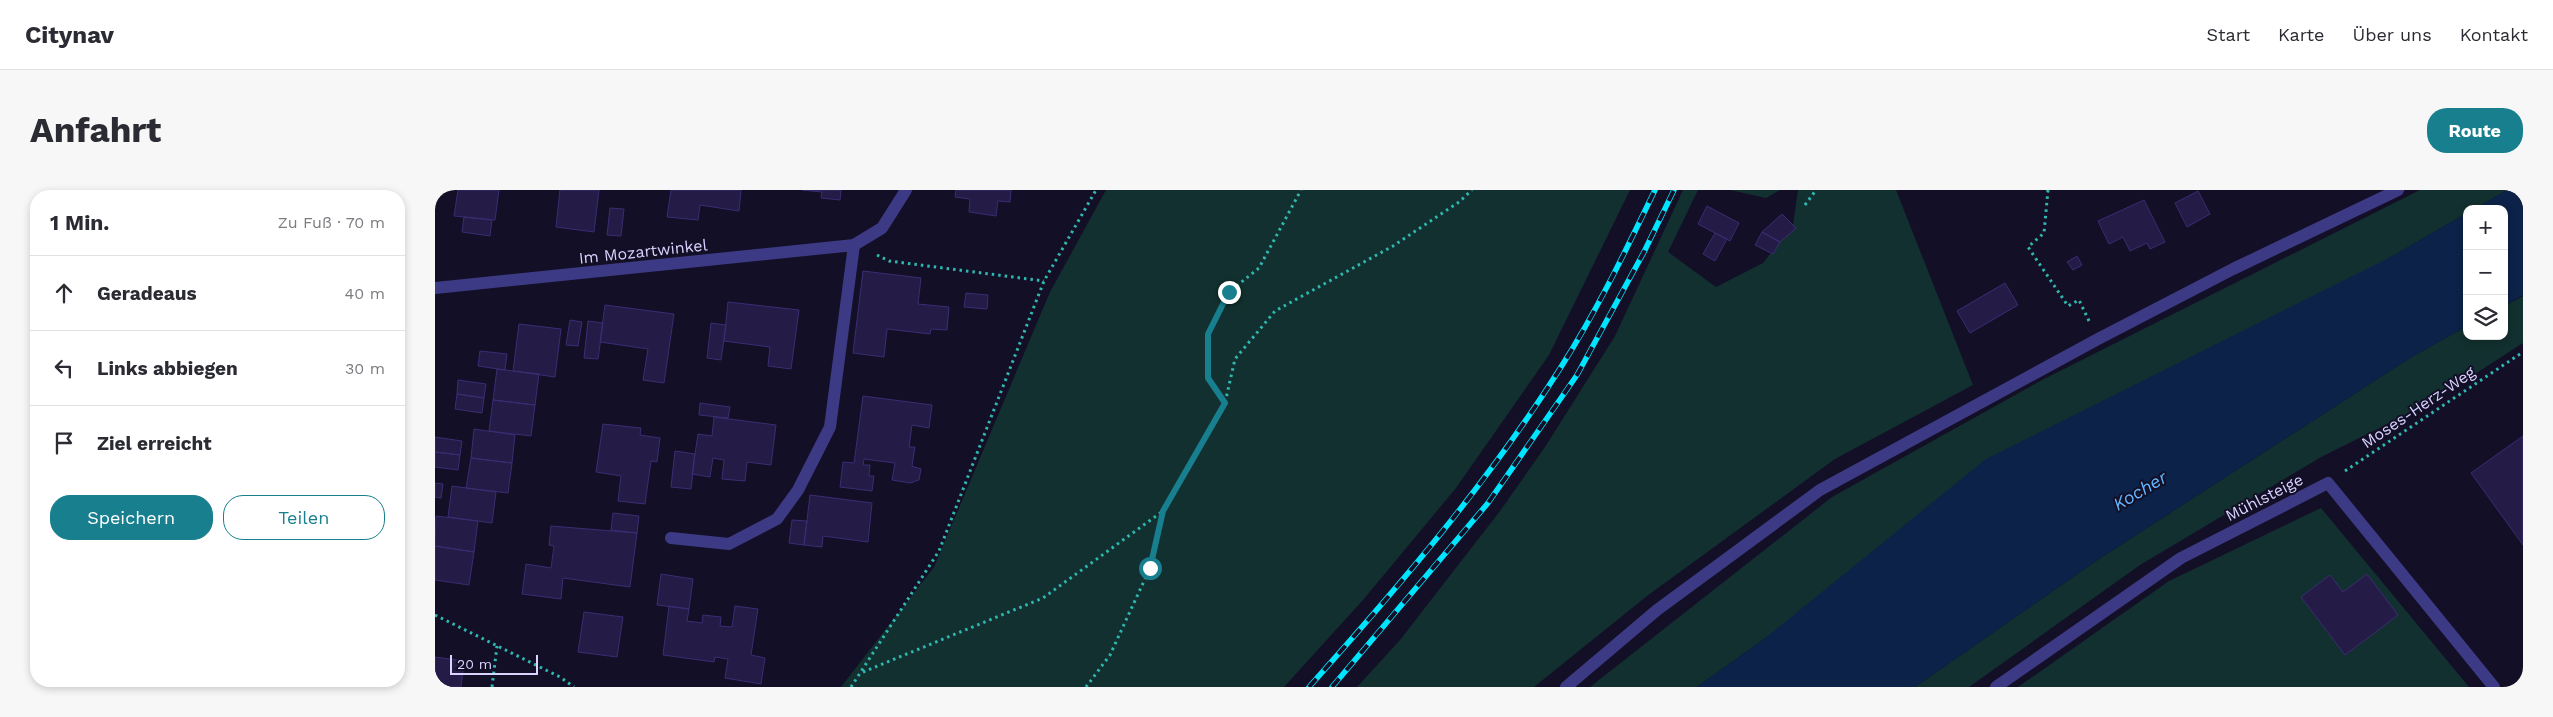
<!DOCTYPE html>
<html lang="de">
<head>
<meta charset="utf-8">
<style>
	:root { --surface:#fff; --page:#f7f7f7; --text:#2b2b33; --muted:#7c7c81; --line:#e1e1e2; --accent:#187f8f }
	body { margin:0; font-family:"Work Sans",sans-serif; background:var(--page); color:var(--text) }
	.controls { position:absolute; right:15px; top:15px; display:grid; overflow:hidden; border-radius:10px; box-shadow:0 2px 8px #0003 }
	.controls button { width:45px; height:45px; display:grid; place-items:center; padding:0; border:0; border-bottom:1px solid var(--line); background:var(--surface); color:var(--text); font:25px sans-serif }
	.scale { position:absolute; left:15px; bottom:12px; width:88px; box-sizing:border-box; padding-left:5px; border:2px solid #d9d4ff; border-top:0; font-size:14px; line-height:18px; white-space:nowrap; color:#d9d4ff; -webkit-text-stroke:4px #130f26; paint-order:stroke }
	.stop { position:absolute; width:15px; height:15px; margin:-11px; border:4px solid #187f8f; border-radius:50%; background:#fff }
	.stop.end { background:#187f8f; border-color:#fff; box-shadow:0 1px 5px #0008 }
	.list { margin:0; padding:0; list-style:none }
	h2 { display:flex; justify-content:space-between; align-items:center; height:65px; margin:0; padding:0 20px; font-size:21px }
	h2 small { font-size:16px; font-weight:400; color:var(--muted) }
	.list li { display:grid; grid-template-columns:32px 1fr auto; gap:15px; align-items:center; box-sizing:border-box; height:75px; padding:0 20px; border-top:1px solid var(--line) }
	.list b { display:block; font-size:19px; white-space:nowrap }
	.list em { font-size:16px; font-style:normal; color:var(--muted) }
	.actions { display:flex; gap:10px; padding:15px 20px }
	.actions a { flex:1; padding:11px 0; border:1px solid var(--accent); border-radius:20px; text-align:center; font-size:18px; color:var(--accent) }
	.actions .main { background:var(--accent); color:#fff }
	.icon { flex:none; width:28px; height:28px; fill:none; stroke:currentColor; stroke-width:2; stroke-linecap:round; stroke-linejoin:round }
	.map { position:relative; flex:none; width:2088px; height:497px; overflow:hidden; border-radius:20px }
	header { display:flex; align-items:center; gap:30px; box-sizing:border-box; height:70px; padding:0 25px; background:var(--surface); border-bottom:1px solid var(--line) }
	header strong { font-size:24px }
	nav { display:flex; gap:28px; margin-inline-start:auto; font-size:18px }
	.intro { display:flex; align-items:center; justify-content:space-between; box-sizing:border-box; height:120px; padding:0 30px }
	h1 { margin:0; font-size:35px }
	.button { padding:12px 22px; border-radius:20px; background:var(--accent); color:#fff; font-size:18px; font-weight:700 }
	main { display:flex; gap:30px; padding:0 30px }
	aside { flex:1; background:var(--surface); border-radius:20px; box-shadow:0 2px 8px #0003 }
	.map>svg:first-child { display:block }
	.green { fill:#12302f }
	.water { fill:#0c2248 }
	.building { fill:#241b47; stroke:#3b2d73 }
	.lines { fill:none; stroke-linecap:round; stroke-linejoin:round }
	.path { stroke:#2fb8b0; stroke-width:3; stroke-dasharray:2.5 4; stroke-linecap:butt }
	.minor { stroke:#3d3a85; stroke-width:12 }
	.rail-casing { stroke:#00e5ff; stroke-width:5.5 }
	.rail { stroke:#130f26; stroke-width:4; stroke-dasharray:11; stroke-linecap:butt }
	.route { stroke:#187f8f; stroke-width:6 }
	.labels { text-anchor:middle; stroke-width:4; stroke-linejoin:round; paint-order:stroke }
	.street-label { font-size:16px; fill:#d9d4ff; stroke:#130f26 }
	.water-label { font-size:18px; font-style:italic; fill:#62b6ff; stroke:#130f26 }
</style>
</head>
<body>
<header>
<strong>Citynav</strong>
<nav><a>Start</a><a>Karte</a><a>Über uns</a><a>Kontakt</a></nav>
</header>
<div class="intro"><h1>Anfahrt</h1><a class="button">Route</a></div>
<main>
<aside>
<h2>1 Min.<small>Zu Fuß · 70 m</small></h2>
<ul class="list">
<li><svg class="icon" aria-label="ahead" viewBox="0 0 24 24"><path d="M12 20V5M6 11l6-6 6 6"/></svg><div><b>Geradeaus</b></div><em>40 m</em></li>
<li><svg class="icon" aria-label="left" viewBox="0 0 24 24"><path d="M17 20v-9H6M10 6l-5 5 5 5"/></svg><div><b>Links abbiegen</b></div><em>30 m</em></li>
<li><svg class="icon" aria-label="arrive" viewBox="0 0 24 24"><path d="M6 21V4h12l-3 4 3 4H6"/></svg><div><b>Ziel erreicht</b></div></li>
</ul>
<div class="actions"><a class="main">Speichern</a><a>Teilen</a></div>
</aside>
<div class="map">
<svg width="2088" height="497" viewBox="0 0 2088 497">
	<rect width="100%" height="100%" fill="#130f26"/>
	<!-- green -->
	<path class="green" d="M671 0H1195L1114 165 1021 298 928 410 849 497H406L499 377 615 102Z
		M1248 0H1263L1233 62 1281 97 1328 73 1358 35 1363 0H1461L1538 195 1400 269 1212 406 1099 497H922L965 450 1065 321 1110 257 1180 146Z
		M1295 0H1345L1331 8Z
		M1985 0H2072L2040 19H2032V23L1956 67 1329 449 1262 497H1155L1397 307 1607 190Z
		M2088 106V153L1995 213 1888 266 1705 375 1534 497H1480L1664 369 1975 168 2032 136V146H2069V116Z
		M1886 318 2034 497H1583L1734 391Z"/>
	<!-- water -->
	<path class="water" d="M2072 0H2088V105L2069 116V19H2040Z
		M2032 23V136L1975 168 1664 369 1480 497H1262L1329 449 1551 269 1956 67Z"/>
	<!-- building -->
	<path class="building" d="M23 0H64L60 30 19 26Z
		M125 0H164L159 42 121 37Z
		M236 0H306L304 21 265 15 263 30 232 27Z
		M367 0H406L405 10 386 8 387 2Z
		M521 0H576L575 12 563 11 561 26 534 22 535 9 520 7Z
		M1763 1 1775 24 1752 37 1740 13Z
		M1709 10 1730 52 1715 59 1712 53 1695 61 1688 47 1674 54 1663 31Z
		M1272 16 1304 33 1295 51 1263 34Z
		M175 18 189 19 186 46 172 45Z
		M1347 24 1361 38 1345 52 1327 42Z
		M29 27 57 30 55 46 27 42Z
		M1327 42 1345 52 1338 64 1320 55Z
		M1280 43 1292 49 1280 71 1268 64Z
		M1642 66 1647 75 1638 80 1632 72Z
		M428 81 486 88 483 114 514 117 512 140 496 139 495 144 452 139 449 167 418 163Z
		M1570 93 1583 115 1535 143 1522 121Z
		M531 103 553 105 552 119 529 117Z
		M293 112 364 120 356 179 333 176 335 157 289 151Z
		M170 115 239 124 229 193 208 190 213 159 165 152Z
		M135 130 147 132 143 156 131 155Z
		M153 131 168 133 163 169 149 168Z
		M276 133 291 135 286 170 272 168Z
		M84 134 126 139 120 187 78 181Z
		M45 161 72 164 70 180 43 176Z
		M62 179 104 184 100 215 58 210Z
		M23 190 51 194 49 208 22 204Z
		M22 204 49 208 47 223 20 219Z
		M428 206 497 215 494 238 477 235 474 257H480L477 276 486 279 484 290 475 293 457 290 460 273 429 269 428 275H435L434 286H439L437 301 405 297 408 272 419 273Z
		M58 210 100 215 96 246 54 241Z
		M265 213 295 217 293 228 264 225Z
		M279 227 341 235 336 275 312 272 310 291 287 289 289 270 278 268 275 287 257 284 263 244 277 246Z
		M168 234 206 238 205 245 225 248 222 272 216 271 210 314 183 311 186 286 161 282Z
		M39 239 80 245 77 273 36 268Z
		M2088 246V355L2036 283Z
		M0 247 27 251 25 265 0 262Z
		M240 261 260 264 256 299 236 297Z
		M0 262 25 265 23 280 0 277Z
		M36 268 77 273 73 303 31 298Z
		M0 293 8 294 6 308 0 307Z
		M17 296 61 302 57 333 13 327Z
		M375 305 437 313 433 352 388 346 387 357 369 355Z
		M178 323 204 326 202 343 176 340Z
		M1 326 43 331 39 362 0 356Z
		M357 330 372 331 369 355 354 353Z
		M116 336 202 343 195 397 128 388 126 409 87 404 91 374 116 378 119 356 114 355Z
		M0 356 39 362 34 395 0 390Z
		M226 384 258 389 254 419 222 415Z
		M1932 384 1963 425 1910 465 1866 407 1895 385 1908 402Z
		M234 416 254 419 252 431 267 433 268 425 286 427 285 436 297 437 300 416 323 419 316 465 330 468 326 494 290 488 293 469 280 467 279 472 228 465Z
		M149 422 188 427 182 467 143 462Z
		M0 467 29 471 26 497H0Z"/>
	<g class="lines">
		<!-- path -->
		<path class="path" d="M1613 0 1609 43 1593 57 1633 116 1644 110 1654 131
			M1370 15 1381 0
			M442 65 454 71 609 91
			M790 212 773 188V144L794 102 824 78 866 0
			M1910 281 2088 162
			M0 425 125 487 139 497
			M428 482 608 408 728 321 790 213 800 169 840 121 958 56 1024 12 1037 0
			M57 497 62 456
			M416 497 504 361 609 91 661 0
			M651 497 675 465 715 378 728 321"/>
		<!-- minor -->
		<path class="minor" d="M0 98 419 55 447 38 471 0
			M236 348 294 354 342 329 363 300 395 237 419 55
			M1131 497 1222 420 1385 300 1663 149 1798 79 1963 0
			M1561 497 1746 368 1893 293 2059 497"/>
		<defs>
			<path id="rail" d="M874 497C965 395 1053 293 1126 177 1162 121 1191 60 1220 0
				M897 497 1053 313 1142 185 1209 62 1239 0"/>
		</defs>
		<!-- rail casing -->
		<use href="#rail" class="rail-casing"/>
		<!-- rail -->
		<use href="#rail" class="rail"/>
	</g>
	<g class="lines">
		<!-- route -->
		<path class="route" d="M715 378 728 321 790 213 773 188V144L794 102"/>
	</g>
	<g class="labels">
		<!-- street labels -->
		<g class="street-label">
			<text transform="translate(208 61) rotate(-6)" y="6">Im Mozartwinkel</text>
			<text transform="translate(1983 217) rotate(-34)" y="6">Moses-Herz-Weg</text>
			<text transform="translate(1829 307) rotate(-27)" y="6">Mühlsteige</text>
		</g>
		<!-- water labels -->
		<g class="water-label">
			<text transform="translate(1705 301) rotate(-31)" y="6">Kocher</text>
		</g>
	</g>
</svg>
<div class="controls">
<button>+</button>
<button>−</button>
<button><svg class="icon" aria-label="layers" viewBox="0 0 24 24"><path d="M12 4l9 5-9 5-9-5zM3 14l9 5 9-5"/></svg></button>
</div>
<div class="scale">20 m</div>
<div class="stop" style="left:715px;top:378px"></div>
<div class="stop end" style="left:794px;top:102px"></div>
</div>
</main>
</body>
</html>
